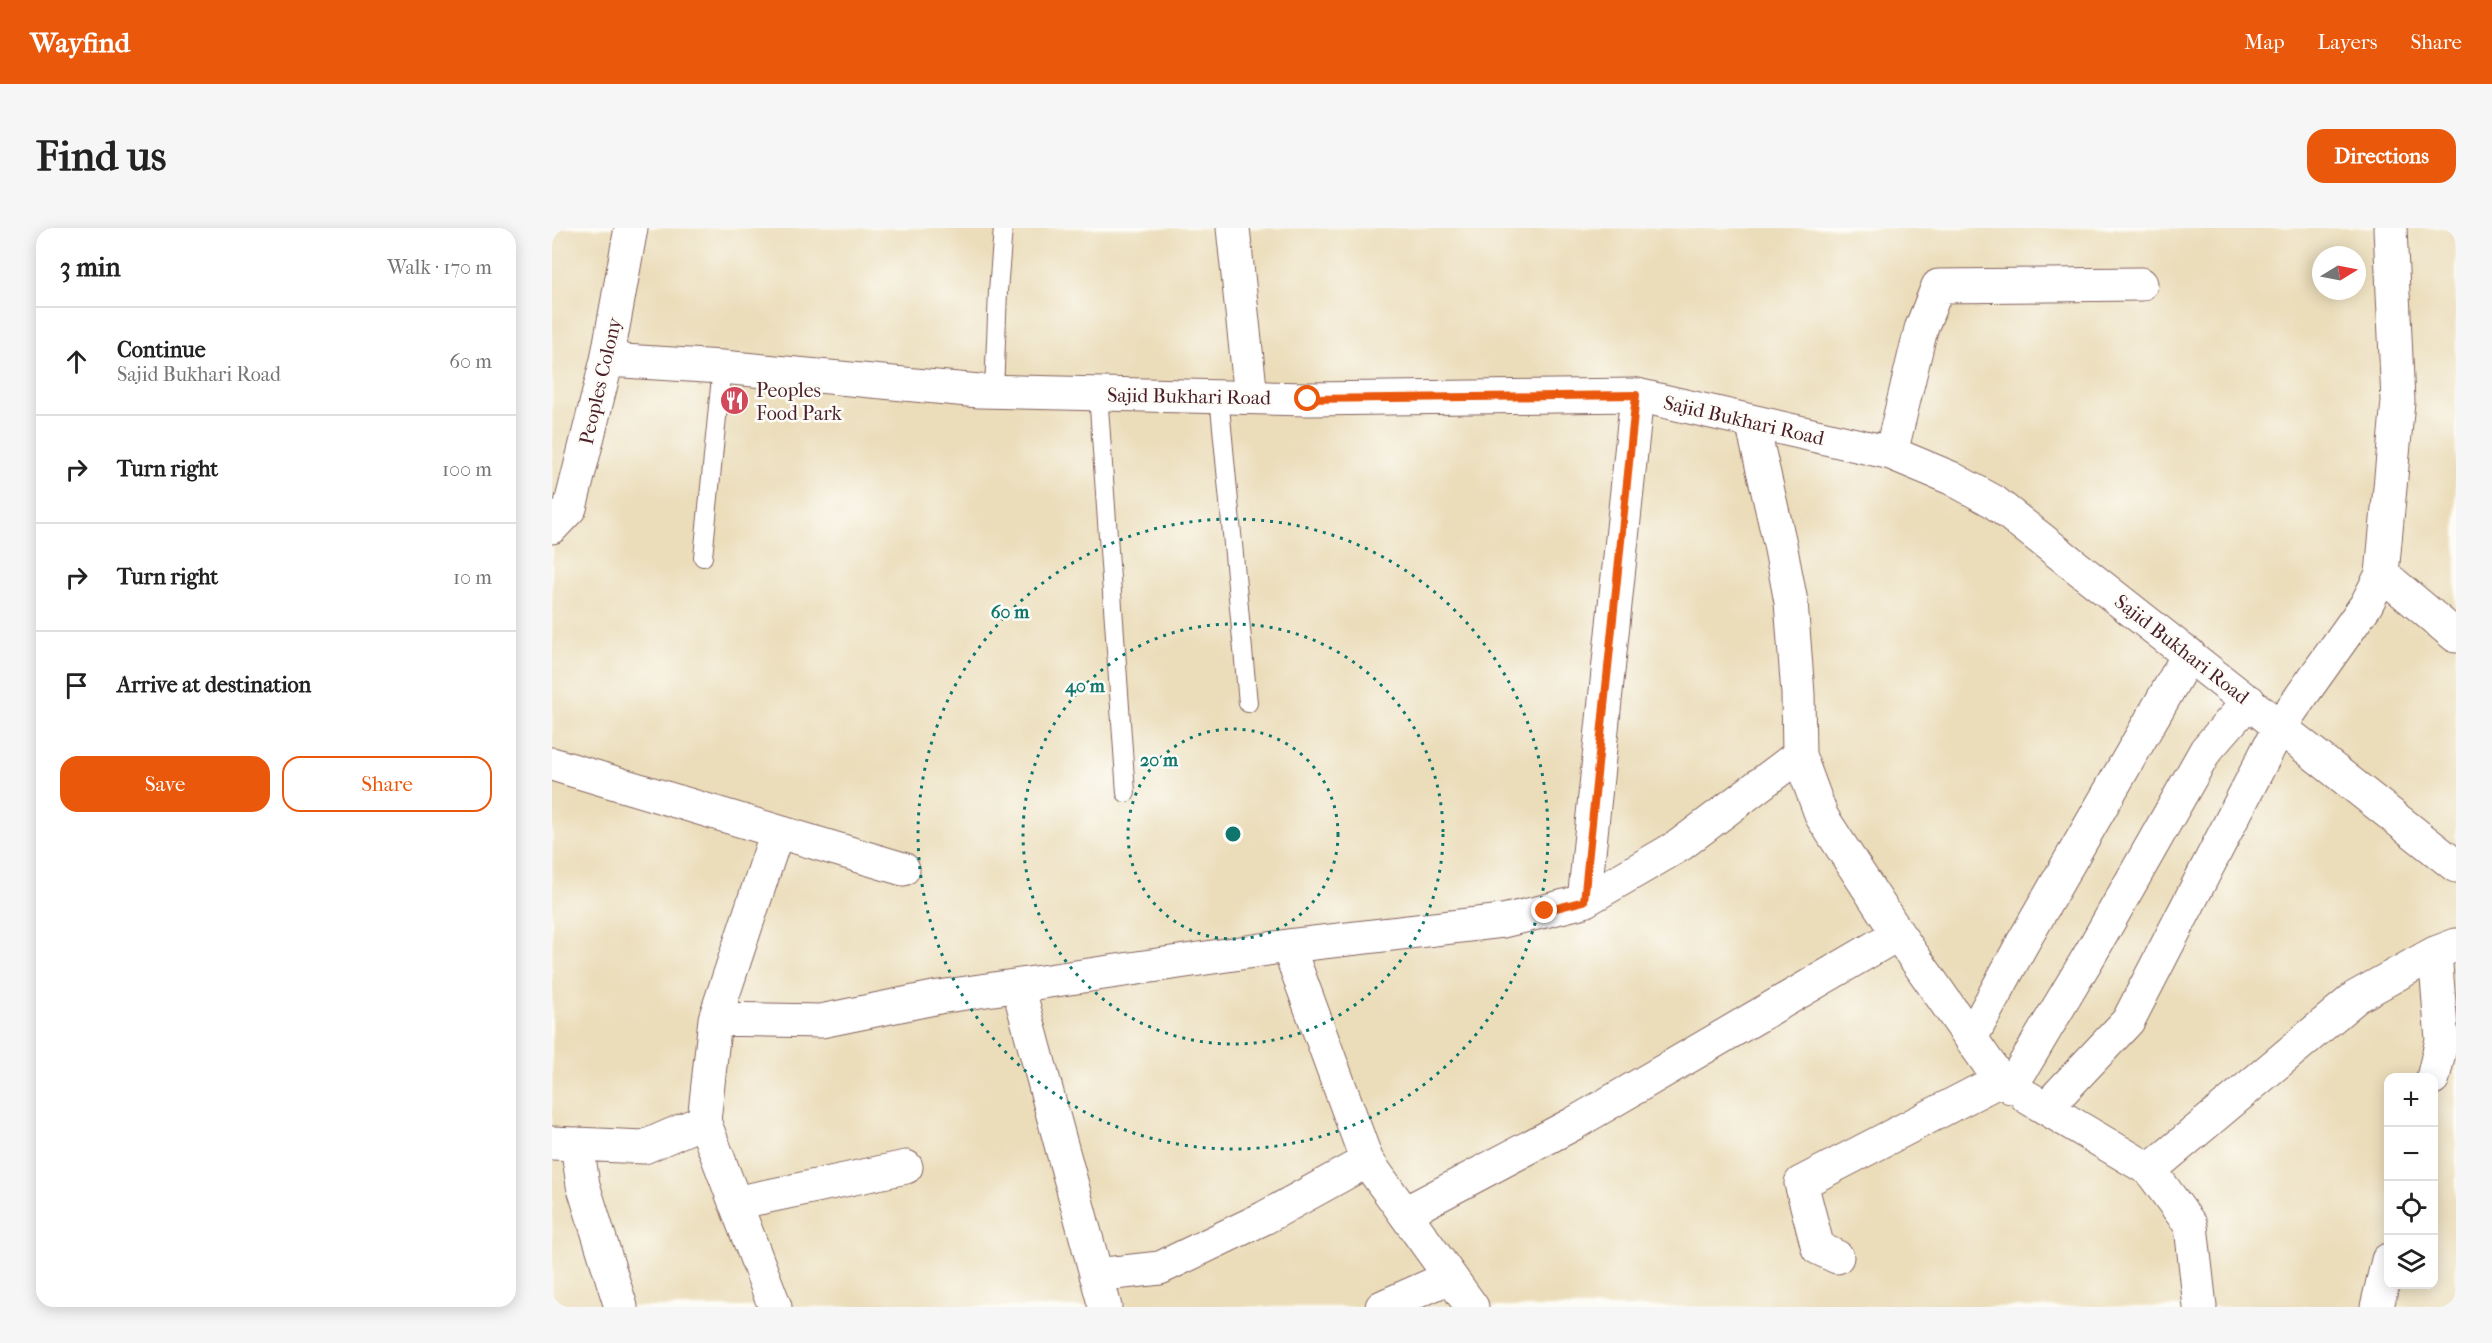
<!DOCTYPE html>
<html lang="en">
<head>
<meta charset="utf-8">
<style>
	:root { --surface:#fff; --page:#f6f6f6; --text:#222; --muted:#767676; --line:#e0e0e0; --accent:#ea580c }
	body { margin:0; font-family:"IM FELL French Canon",serif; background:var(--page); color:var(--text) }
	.controls { position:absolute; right:18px; bottom:18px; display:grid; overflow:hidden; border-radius:12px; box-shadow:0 3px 15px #0003 }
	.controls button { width:54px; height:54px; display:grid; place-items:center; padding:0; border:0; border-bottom:2px solid var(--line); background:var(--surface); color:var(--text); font:30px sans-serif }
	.compass { position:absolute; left:1760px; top:18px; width:54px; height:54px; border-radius:50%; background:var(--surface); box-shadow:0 3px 15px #0003; rotate:80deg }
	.stop { position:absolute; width:18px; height:18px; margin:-14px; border:4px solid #ea580c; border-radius:50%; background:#fff }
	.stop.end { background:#ea580c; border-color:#fff; box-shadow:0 2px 6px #0008 }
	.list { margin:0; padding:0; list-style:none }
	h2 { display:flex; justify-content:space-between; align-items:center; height:78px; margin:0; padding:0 24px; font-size:26px }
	h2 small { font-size:20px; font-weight:400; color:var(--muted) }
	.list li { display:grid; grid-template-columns:39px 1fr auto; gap:18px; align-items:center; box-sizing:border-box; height:108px; padding:0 24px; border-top:2px solid var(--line) }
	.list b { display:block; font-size:22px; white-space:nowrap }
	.list p { margin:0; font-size:20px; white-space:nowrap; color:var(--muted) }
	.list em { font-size:20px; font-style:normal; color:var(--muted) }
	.actions { display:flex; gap:12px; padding:18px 24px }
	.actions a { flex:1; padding:14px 0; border:2px solid var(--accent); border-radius:18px; text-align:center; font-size:21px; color:var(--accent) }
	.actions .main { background:var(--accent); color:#fff }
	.icon { flex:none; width:33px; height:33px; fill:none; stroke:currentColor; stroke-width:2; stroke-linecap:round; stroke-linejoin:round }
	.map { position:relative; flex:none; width:1904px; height:1079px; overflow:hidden; border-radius:18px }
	header { display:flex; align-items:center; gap:36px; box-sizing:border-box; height:84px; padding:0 30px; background:var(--accent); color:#fff }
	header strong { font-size:28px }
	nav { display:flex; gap:33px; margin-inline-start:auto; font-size:21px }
	.intro { display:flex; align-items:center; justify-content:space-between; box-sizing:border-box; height:144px; padding:0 36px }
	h1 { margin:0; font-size:42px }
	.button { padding:15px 27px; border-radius:18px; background:var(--accent); color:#fff; font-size:21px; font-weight:700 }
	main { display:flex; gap:36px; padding:0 36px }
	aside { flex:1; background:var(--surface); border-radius:18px; box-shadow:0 3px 15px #0003 }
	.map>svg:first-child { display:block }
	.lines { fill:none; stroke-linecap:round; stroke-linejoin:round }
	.service-casing { stroke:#82625d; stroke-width:20 }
	.minor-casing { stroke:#82625d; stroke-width:35 }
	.tertiary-casing { stroke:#82625d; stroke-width:35 }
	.service { stroke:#fff; stroke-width:18 }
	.minor { stroke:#fff; stroke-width:33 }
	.tertiary { stroke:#fff; stroke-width:33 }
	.route { stroke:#ea580c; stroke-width:8 }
	.ring { fill:none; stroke:#0f766e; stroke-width:3; stroke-dasharray:3 6 }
	.labels { text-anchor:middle; stroke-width:5; stroke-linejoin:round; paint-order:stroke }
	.street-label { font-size:20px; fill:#4a1f2b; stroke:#fdfcf7 }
	.poi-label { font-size:20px; fill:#4a1f2b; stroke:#fdfcf7; text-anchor:start }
	.centre { fill:#0f766e; stroke:#fdfcf7; stroke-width:3 }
	.ring-label { font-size:18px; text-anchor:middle; font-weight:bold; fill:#0f766e; stroke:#fdfcf7; stroke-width:5; stroke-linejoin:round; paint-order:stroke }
</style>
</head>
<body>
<header>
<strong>Wayfind</strong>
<nav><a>Map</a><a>Layers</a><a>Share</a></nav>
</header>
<div class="intro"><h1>Find us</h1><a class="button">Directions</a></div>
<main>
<aside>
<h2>3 min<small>Walk · 170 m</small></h2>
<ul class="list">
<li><svg class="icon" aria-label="ahead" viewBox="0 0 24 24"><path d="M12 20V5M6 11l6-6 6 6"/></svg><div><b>Continue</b><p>Sajid Bukhari Road</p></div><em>60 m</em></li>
<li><svg class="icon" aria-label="right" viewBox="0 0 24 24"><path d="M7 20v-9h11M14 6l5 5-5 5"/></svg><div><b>Turn right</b></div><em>100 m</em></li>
<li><svg class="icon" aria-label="right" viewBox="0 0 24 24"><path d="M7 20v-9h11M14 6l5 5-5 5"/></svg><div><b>Turn right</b></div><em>10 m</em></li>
<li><svg class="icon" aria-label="arrive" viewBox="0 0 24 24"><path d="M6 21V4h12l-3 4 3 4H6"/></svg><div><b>Arrive at destination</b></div></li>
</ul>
<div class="actions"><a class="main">Save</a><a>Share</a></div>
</aside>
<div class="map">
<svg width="1904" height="1079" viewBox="0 0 1904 1079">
	<rect width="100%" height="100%" fill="#fdfcf7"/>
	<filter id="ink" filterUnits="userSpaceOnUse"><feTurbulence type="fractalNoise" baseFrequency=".0167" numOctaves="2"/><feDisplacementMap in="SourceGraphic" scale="12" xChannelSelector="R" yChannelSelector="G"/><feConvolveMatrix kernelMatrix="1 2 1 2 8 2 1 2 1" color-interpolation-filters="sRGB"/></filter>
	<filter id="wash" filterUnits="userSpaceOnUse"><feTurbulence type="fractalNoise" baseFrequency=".008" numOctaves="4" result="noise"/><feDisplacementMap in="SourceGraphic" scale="24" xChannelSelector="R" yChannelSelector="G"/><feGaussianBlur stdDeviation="1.35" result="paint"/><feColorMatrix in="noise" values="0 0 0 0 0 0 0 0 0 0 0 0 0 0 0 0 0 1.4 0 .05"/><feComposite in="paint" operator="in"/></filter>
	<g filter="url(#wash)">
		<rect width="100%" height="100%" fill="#ebddba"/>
	</g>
	<g filter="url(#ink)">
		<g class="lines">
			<defs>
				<path id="service" d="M442 163 446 63 451 0
					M546 165 574 565
					M667 168 696 475
					M151 329 170 139"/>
				<path id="minor" d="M681 0 699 169
					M1339 225 1369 101 1386 58 1589 56
					M1830 346 1904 408
					M0 536 351 641
					M225 604 163 791 269 793 387 769 736 718 951 693 993 683 1032 673 1128 617 1247 527
					M1032 673 1085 167
					M736 718 815 933 920 1079
					M466 758 553 1079
					M163 791 152 893 223 1079
					M1419 810 1470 716 1637 426
					M1881 850 1890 812 1883 725
					M1459 859 1540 723 1654 522 1697 473
					M1475 869 1598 942 1639 998 1648 1079
					M1494 880 1576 793 1728 498 1814 377 1830 346 1846 173 1838 0
					M0 915 92 919 152 893
					M25 916 31 957 69 1079
					M1598 942 1804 769 1883 725 1904 717
					M183 975 354 939
					M853 985 1021 896 1346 706 1270 589 1247 527 1246 466 1239 374 1228 316 1200 194
					M1285 1029 1266 1020 1249 955 1448 852 1346 706
					M544 1047 608 1040 712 990 815 933
					M830 1079 898 1049
					M1825 1079 1836 1032"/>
				<path id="tertiary" d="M55 132 170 139 427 163 756 171 1085 167 1339 225 1399 250 1441 273 1904 638
					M0 299 18 280 55 132 79 0"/>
			</defs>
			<!-- service casing -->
			<use href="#service" class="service-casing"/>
			<!-- minor casing -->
			<use href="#minor" class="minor-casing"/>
			<!-- tertiary casing -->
			<use href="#tertiary" class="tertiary-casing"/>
			<!-- service -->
			<use href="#service" class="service"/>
			<!-- minor -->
			<use href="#minor" class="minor"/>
			<!-- tertiary -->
			<use href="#tertiary" class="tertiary"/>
		</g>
	</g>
	<g class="lines" filter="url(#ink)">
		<!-- route -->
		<path class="route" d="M756 171 1084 167 1032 673 993 683"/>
	</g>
	<!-- distance rings -->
	<g class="ring">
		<circle cx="681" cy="606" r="105"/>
		<circle cx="681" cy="606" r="210"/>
		<circle cx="681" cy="606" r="315"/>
	</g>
	<!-- icons -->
	<defs>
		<symbol id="restaurant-disc" viewBox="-11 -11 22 22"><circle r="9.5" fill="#d1495b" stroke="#fdfcf7"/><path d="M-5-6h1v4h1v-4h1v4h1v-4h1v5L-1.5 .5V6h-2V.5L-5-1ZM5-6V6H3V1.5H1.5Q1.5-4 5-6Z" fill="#fff"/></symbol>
	</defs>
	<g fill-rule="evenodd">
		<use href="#restaurant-disc" x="166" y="156" width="33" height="33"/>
	</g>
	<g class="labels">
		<!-- street labels -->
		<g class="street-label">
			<text transform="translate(48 153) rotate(-77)" y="7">Peoples Colony</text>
			<text transform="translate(637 168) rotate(1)" y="7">Sajid Bukhari Road</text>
			<text transform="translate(1192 192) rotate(13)" y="7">Sajid Bukhari Road</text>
			<text transform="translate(1630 421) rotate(38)" y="7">Sajid Bukhari Road</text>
		</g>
		<!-- poi labels -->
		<g class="poi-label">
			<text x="204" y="169">Peoples<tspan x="204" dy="23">Food Park</tspan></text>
		</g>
	</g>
	<circle cx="681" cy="606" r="9" class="centre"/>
	<g class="ring-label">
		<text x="458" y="390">60 m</text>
		<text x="533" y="464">40 m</text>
		<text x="607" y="538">20 m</text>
	</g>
</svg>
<div class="controls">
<button>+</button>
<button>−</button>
<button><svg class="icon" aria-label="locate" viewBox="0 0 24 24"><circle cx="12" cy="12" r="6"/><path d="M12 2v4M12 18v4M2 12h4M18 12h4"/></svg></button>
<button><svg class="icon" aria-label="layers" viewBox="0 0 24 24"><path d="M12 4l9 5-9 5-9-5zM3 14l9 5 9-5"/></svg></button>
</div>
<svg class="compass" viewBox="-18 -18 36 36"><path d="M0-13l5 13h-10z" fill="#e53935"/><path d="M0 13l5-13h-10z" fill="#767676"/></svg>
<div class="stop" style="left:756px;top:171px"></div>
<div class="stop end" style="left:993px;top:683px"></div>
</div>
</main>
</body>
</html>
